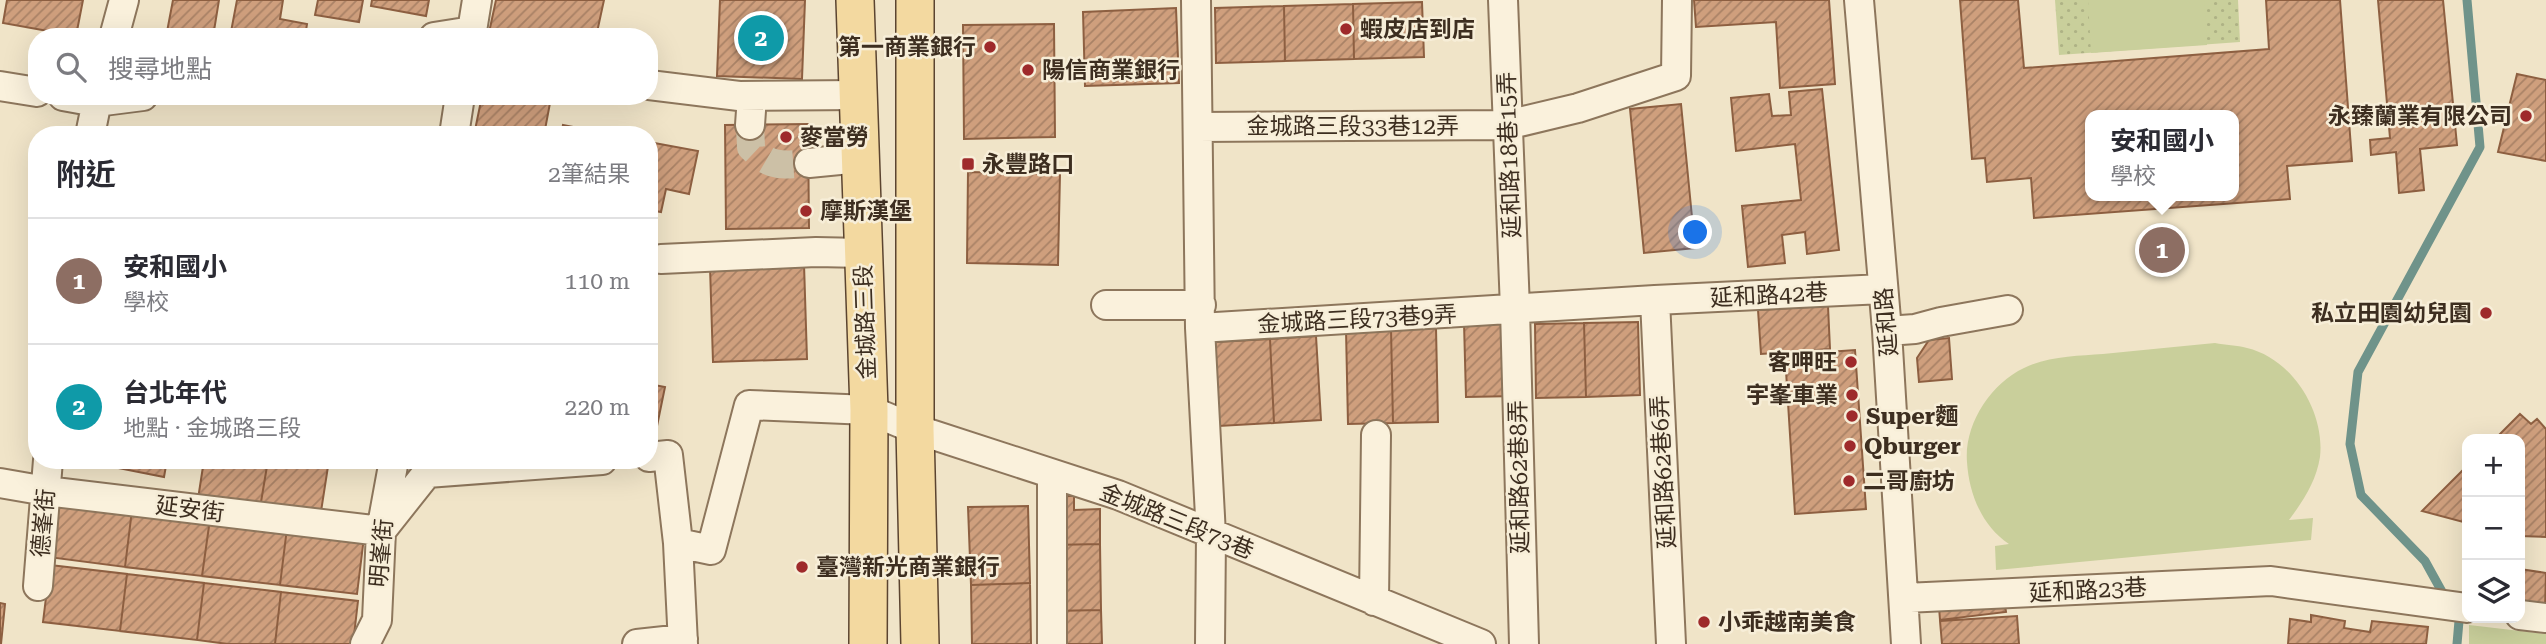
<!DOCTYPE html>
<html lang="zh-TW">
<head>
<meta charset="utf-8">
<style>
	:root { --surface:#fff; --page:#f7f7f7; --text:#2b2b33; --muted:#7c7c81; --line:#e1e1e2; --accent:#9e2a2b }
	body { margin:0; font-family:"Roboto Serif","Noto Sans TC",serif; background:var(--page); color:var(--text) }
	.controls { position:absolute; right:21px; bottom:21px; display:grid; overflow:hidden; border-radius:14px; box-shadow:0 7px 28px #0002 }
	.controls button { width:63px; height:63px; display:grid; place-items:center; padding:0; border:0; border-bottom:2px solid var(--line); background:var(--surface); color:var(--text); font:35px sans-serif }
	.you { position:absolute; left:1696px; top:233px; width:24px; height:24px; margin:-18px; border:5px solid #fff; border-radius:50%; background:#1a73e8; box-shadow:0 0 0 10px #1a73e833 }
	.badge { display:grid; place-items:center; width:46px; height:46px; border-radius:50%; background:var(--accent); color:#fff; font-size:23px; font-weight:700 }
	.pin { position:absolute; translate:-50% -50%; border:4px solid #fff; box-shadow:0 2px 7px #0006 }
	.popup { position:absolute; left:2085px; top:110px; width:154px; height:91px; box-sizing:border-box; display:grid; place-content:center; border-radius:14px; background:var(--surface); filter:drop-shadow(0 2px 5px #0005); font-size:23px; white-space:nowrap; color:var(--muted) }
	.popup b { font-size:26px; color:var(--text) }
	.popup::after { content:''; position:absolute; left:50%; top:100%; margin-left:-14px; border:14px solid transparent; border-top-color:var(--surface) }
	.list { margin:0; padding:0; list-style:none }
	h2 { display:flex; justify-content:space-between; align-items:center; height:91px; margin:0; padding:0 28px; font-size:30px }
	h2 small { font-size:23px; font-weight:400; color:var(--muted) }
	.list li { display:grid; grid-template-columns:46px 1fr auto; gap:21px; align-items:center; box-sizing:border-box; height:126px; padding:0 28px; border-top:2px solid var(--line) }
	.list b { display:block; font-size:26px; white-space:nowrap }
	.list p { margin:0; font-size:23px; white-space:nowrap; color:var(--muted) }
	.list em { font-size:23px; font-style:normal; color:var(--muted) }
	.icon { flex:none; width:38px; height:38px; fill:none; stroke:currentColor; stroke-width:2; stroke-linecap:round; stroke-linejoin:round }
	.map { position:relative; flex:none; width:2546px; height:644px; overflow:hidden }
	.search { position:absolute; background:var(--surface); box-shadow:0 7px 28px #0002; left:28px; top:28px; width:630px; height:77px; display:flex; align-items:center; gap:18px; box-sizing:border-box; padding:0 24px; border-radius:28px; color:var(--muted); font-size:26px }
	.panel { position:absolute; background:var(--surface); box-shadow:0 7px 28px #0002; left:28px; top:126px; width:630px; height:343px; border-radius:28px }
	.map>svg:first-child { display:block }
	.park { fill:url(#park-dots) }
	.garden { fill:#c9cf9b }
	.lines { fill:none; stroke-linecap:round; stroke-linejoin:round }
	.stream { stroke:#6f938a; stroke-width:9 }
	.building { fill:url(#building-hatch); stroke:#8d5f41; stroke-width:2; fill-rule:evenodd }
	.minor-tunnel { stroke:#ccc0a6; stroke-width:28; stroke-dasharray:28 14; stroke-linecap:butt }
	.minor-casing { stroke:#8d765c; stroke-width:32 }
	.major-casing { stroke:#5b4430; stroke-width:40 }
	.minor { stroke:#faf1dc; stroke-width:28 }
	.major { stroke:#f3d9a0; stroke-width:37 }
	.poi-dot { fill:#9e2a2b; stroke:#f7eed8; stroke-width:2.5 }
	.labels { text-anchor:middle; stroke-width:5; stroke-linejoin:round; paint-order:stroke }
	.poi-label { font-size:23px; font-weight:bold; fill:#3d2e20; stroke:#f7eed8; text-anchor:start }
	.street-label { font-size:23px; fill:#3d2e20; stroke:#f7eed8 }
</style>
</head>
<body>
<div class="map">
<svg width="2546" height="644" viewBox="0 0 2546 644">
	<defs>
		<pattern id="park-dots" width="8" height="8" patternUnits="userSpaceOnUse" patternTransform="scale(1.75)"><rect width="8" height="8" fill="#c9cf9b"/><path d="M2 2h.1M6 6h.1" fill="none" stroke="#aeb285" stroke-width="1.8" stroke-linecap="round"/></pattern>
		<pattern id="building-hatch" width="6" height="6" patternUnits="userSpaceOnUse" patternTransform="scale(1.75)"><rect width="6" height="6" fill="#cf9f7d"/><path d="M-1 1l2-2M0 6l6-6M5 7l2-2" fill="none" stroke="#a98266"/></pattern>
	</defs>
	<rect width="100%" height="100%" fill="#f0e4c8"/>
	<!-- park -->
	<path class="park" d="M2055 0H2238L2240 42 2059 55Z"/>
	<!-- garden -->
	<path class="garden" d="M2088 0H2204L2207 45 2091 53Z
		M2215 343C2225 345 2237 345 2247 348 2293 359 2325 412 2320 457 2316 482 2303 501 2289 520L2313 518 2311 540 1996 570 1995 546 2009 544C1982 526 1969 494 1967 462 1964 425 1990 384 2024 368 2048 356 2078 356 2103 354 2140 350 2177 347 2215 343Z
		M2469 625 2546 634V644H2469Z"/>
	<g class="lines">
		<!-- stream -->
		<path class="stream" d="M2446 599 2425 561 2361 495 2350 444 2358 372 2480 147 2467 0
			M2453 611 2459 621 2457 644"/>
	</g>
	<!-- building -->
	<path class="building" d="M7 0H83L76 36 3 23Z
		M173 0H219L213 37H166Z
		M237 0H283L280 19 307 24 305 37H230Z
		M318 0H363L359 22 315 15Z
		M372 0H429L426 16 371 6Z
		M496 0H604L596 37H497L490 28Z
		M720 0H805L802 79 717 76Z
		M1694 0H1829L1835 84 1780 88 1776 22 1696 27Z
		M1960 0H2018L2024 68 2269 49 2266 0H2340L2352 161 2287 166 2290 199 2034 218 2031 178 1987 182 1985 158 1972 159ZM2090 115H2234V196H2090Z
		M2378 0H2443L2457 145 2420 149 2424 190 2399 193 2396 152 2371 155 2370 140 2390 138Z
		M1422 2 1424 57 1354 59 1353 4Z
		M1353 4 1354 59 1285 61 1284 6Z
		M1284 6 1285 61 1216 63 1215 8Z
		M1176 8 1179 83 1085 86 1083 12Z
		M1054 24 1055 137 964 139 963 25Z
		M2517 74 2546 80V161L2498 152Z
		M1822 89 1839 250 1807 254 1805 232 1782 235 1785 263 1748 267 1742 206 1801 200 1795 144 1736 151 1731 98 1769 94 1772 116 1791 115 1789 92Z
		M482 96H516L550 103 544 135H474Z
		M1681 104 1695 248 1644 253 1630 109Z
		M808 124 809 228 726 229 725 125Z
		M563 125 614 135H561Z
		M649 142 698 151 689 194 666 189 661 212 649 210Z
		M968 172 1060 174 1058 265 967 263Z
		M804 264 807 359 713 362 710 267Z
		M1828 306 1830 349 1761 354 1758 310Z
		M1515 322 1516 396 1466 397 1464 323Z
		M1638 322 1640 395 1586 397 1584 323Z
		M1584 323 1586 397 1536 398 1535 324Z
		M1436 328 1438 422 1393 423 1391 329Z
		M1391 329 1393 423 1348 424 1346 330Z
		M1316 336 1321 420 1274 423 1270 339Z
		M1949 338 1952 379 1919 382 1917 358 1929 340Z
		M1270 339 1274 423 1219 426 1215 342Z
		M1855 350 1866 509 1795 514 1785 355Z
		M649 384 665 387 656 431 649 430Z
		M2520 414 2531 424 2537 419 2546 429V537L2520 536V439H2495Z
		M104 460H167L164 477 103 465Z
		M204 460H268L260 508 198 499Z
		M268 460H329L320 518 260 508Z
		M2467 466V523L2422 511Z
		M1051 496H1074V510L1100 509V544L1052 545Z
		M55 501 132 510 125 567 48 557Z
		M1028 506 1030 583 971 585 968 507Z
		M132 510 210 519 202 576 125 567Z
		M210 519 287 528 280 585 202 576Z
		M287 528 364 537 357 594 280 585Z
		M1100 544 1101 610 1052 611V545Z
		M50 565 127 574 120 631 43 622Z
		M2520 569 2546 573 2545 609 2520 607Z
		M127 574 204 583 197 640 120 631Z
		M204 583 281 592 275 644H228L197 640Z
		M1030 583 1031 644H972L971 585Z
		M281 592 358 601 353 644H275Z
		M2004 599 2006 612 1940 620 1939 607Z
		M0 603 5 604 1 644H0Z
		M1101 610 1102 644H1052V611Z
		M2311 615 2345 621 2344 628 2370 632 2372 621 2428 627 2426 644H2288L2290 619 2311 622Z
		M2017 616 2019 644H1942L1940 621Z"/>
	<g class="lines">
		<!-- minor-tunnel -->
		<path class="minor-tunnel" d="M750 125 751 147C772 169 781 165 809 163"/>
		<defs>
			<path id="minor" d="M1196 0 1200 328 1211 535 1210 644
				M1503 0 1515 309 1524 644
				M1859 0 1887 331 1906 644
				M114 37 124 0
				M434 37 472 31
				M471 37 477 0
				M649 85 739 96 858 95
				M0 86 37 92
				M63 96 96 102 143 96
				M750 125 752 96
				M1198 127 1507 125 1578 108 1676 76 1677 0
				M90 135 98 96
				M454 135 460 96
				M809 163 860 158
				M661 259 816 252 863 253
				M1655 300 1671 644
				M1106 305H1201
				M1200 328 1655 300 1883 289
				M1887 331 1915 329 1941 322 2008 310
				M649 457 668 455 678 543 683 644
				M1052 474V644
				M0 483 46 491 381 531 427 473 602 460
				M678 543 711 550 749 405 869 410 915 429 1118 495 1481 644
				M38 586 48 460
				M1905 598 2271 581 2467 608
				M1374 601 1376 435
				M2520 615 2546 618
				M365 644 377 620 381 531 394 460
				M637 644 683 639"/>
			<path id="major" d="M855 0 869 410 868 644
				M915 0V429L920 644"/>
		</defs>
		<!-- minor casing -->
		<use href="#minor" class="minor-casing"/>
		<!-- major casing -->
		<use href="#major" class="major-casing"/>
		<!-- minor -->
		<use href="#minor" class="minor"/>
		<!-- major -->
		<use href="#major" class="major"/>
	</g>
	<!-- markers -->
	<g class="poi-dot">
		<circle cx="1346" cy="29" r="7"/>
		<circle cx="990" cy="47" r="7"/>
		<circle cx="1028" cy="70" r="7"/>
		<circle cx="2526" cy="116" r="7"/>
		<circle cx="786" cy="137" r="7"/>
		<rect x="961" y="157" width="14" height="14" rx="3.5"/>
		<circle cx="806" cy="211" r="7"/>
		<circle cx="2486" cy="313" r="7"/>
		<circle cx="1851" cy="362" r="7"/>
		<circle cx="1852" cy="395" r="7"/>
		<circle cx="1852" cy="416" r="7"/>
		<circle cx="1850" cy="446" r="7"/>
		<circle cx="1849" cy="481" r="7"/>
		<circle cx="802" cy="567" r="7"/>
		<circle cx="1704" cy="622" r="7"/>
	</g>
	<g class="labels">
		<!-- poi labels -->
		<g class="poi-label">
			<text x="1360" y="37">蝦皮店到店</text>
			<text x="976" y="55" text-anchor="end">第一商業銀行</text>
			<text x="1042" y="78">陽信商業銀行</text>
			<text x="2512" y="124" text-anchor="end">永臻蘭業有限公司</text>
			<text x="800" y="145">麥當勞</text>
			<text x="982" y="172">永豐路口</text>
			<text x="820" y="219">摩斯漢堡</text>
			<text x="2472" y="321" text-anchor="end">私立田園幼兒園</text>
			<text x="1837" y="370" text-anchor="end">客呷旺</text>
			<text x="1838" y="403" text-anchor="end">宇峯車業</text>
			<text x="1866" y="424">Super麵</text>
			<text x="1864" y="454">Qburger</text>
			<text x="1863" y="489">二哥廚坊</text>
			<text x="816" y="575">臺灣新光商業銀行</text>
			<text x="1718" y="630">小乖越南美食</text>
		</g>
		<!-- street labels -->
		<g class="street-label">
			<text x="1353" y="134">金城路三段33巷12弄</text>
			<text transform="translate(1509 155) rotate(-92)" y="8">延和路18巷15弄</text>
			<text transform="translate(1769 295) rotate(-3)" y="8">延和路42巷</text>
			<text transform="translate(1357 319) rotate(-3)" y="8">金城路三段73巷9弄</text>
			<text transform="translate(865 322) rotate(-92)" y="8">金城路三段</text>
			<text transform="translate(1886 322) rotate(-95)" y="8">延和路</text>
			<text transform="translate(1663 472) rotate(-93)" y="8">延和路62巷6弄</text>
			<text transform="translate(1519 477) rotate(-91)" y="8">延和路62巷8弄</text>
			<text transform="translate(190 509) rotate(7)" y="8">延安街</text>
			<text transform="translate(1177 521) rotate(22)" y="8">金城路三段73巷</text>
			<text transform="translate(43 523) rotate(-85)" y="8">德峯街</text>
			<text transform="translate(381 553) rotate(-85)" y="8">明峯街</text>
			<text transform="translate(2088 590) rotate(-3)" y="8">延和路23巷</text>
		</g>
	</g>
</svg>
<div class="controls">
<button>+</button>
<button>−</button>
<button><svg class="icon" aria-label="layers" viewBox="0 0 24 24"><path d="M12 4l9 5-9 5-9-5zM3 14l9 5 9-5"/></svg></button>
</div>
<div class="you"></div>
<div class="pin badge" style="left:2162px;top:250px;background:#8d6e63">1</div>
<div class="popup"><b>安和國小</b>學校</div>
<div class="pin badge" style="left:761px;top:38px;background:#0f9aa8">2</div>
<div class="search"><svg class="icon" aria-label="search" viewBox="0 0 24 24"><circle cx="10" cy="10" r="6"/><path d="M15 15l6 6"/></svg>搜尋地點</div>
<section class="panel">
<h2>附近<small>2筆結果</small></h2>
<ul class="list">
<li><span class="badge" style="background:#8d6e63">1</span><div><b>安和國小</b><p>學校</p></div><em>110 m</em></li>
<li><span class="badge" style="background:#0f9aa8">2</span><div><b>台北年代</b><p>地點 · 金城路三段</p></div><em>220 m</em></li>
</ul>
</section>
</div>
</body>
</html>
